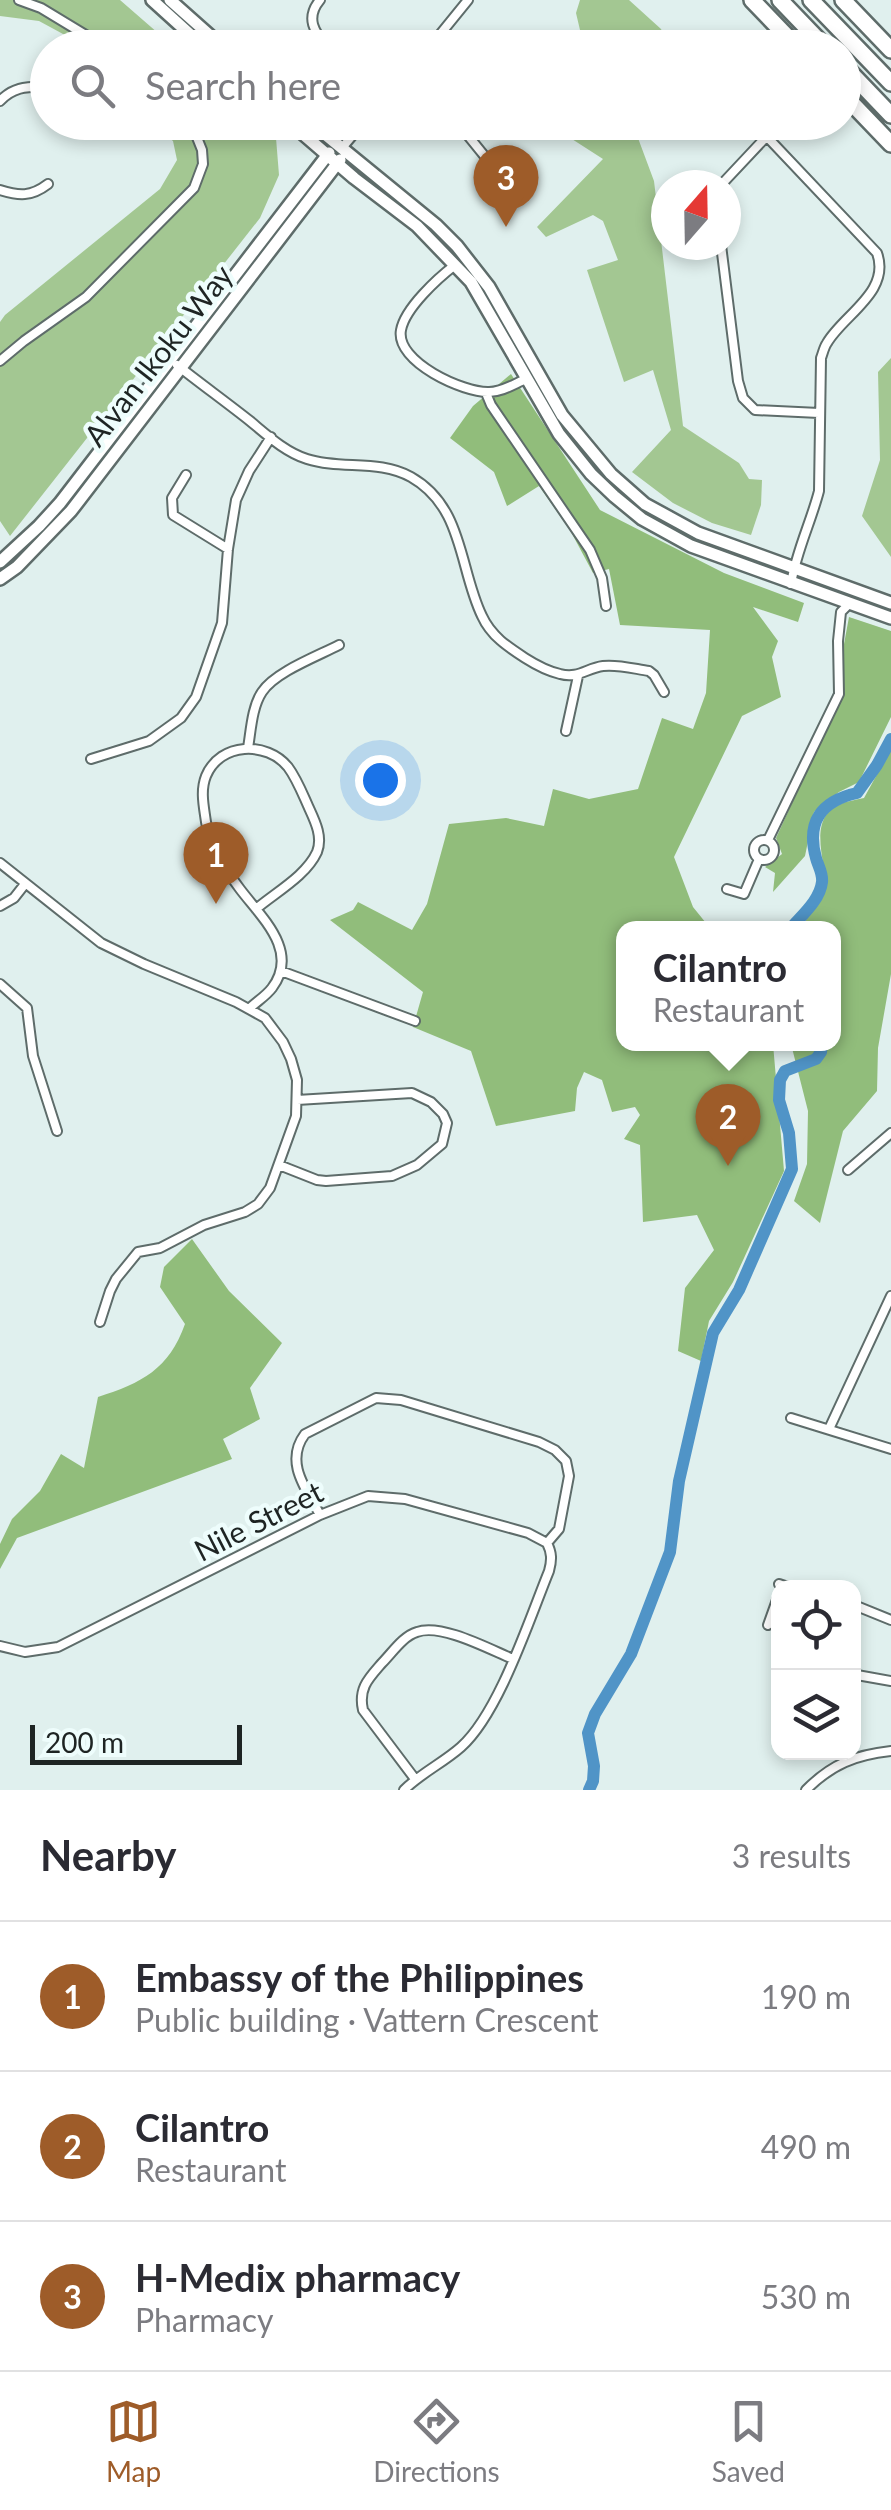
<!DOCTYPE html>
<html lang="en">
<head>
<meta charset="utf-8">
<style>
	:root { --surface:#fff; --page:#f2f2f3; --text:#2b2b33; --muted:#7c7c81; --line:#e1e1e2; --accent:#9e5c29 }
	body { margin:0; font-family:Lato,sans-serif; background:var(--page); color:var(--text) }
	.controls { position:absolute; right:30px; bottom:30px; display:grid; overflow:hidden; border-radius:20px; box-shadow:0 5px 15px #0003 }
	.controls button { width:90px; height:90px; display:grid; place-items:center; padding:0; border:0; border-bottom:2px solid var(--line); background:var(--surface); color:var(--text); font:50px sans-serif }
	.compass { position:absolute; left:651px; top:170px; width:90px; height:90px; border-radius:50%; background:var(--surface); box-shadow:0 5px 15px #0003; rotate:20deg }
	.scale { position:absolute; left:30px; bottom:25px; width:212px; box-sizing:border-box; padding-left:10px; border:5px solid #1e2423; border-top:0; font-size:28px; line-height:35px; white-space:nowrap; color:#1e2423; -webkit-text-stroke:8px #eefdfc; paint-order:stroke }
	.you { position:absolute; left:380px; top:780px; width:35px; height:35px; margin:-25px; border:8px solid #fff; border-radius:50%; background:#1a73e8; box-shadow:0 0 0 15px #1a73e833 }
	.badge { display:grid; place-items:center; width:65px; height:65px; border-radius:50%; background:var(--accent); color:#fff; font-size:32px; font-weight:700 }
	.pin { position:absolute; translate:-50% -82px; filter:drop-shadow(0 2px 5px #0008) }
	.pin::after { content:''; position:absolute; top:52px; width:35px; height:30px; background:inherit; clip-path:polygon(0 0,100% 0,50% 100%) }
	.popup { position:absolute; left:616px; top:921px; width:225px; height:130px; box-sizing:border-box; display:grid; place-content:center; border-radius:20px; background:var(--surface); filter:drop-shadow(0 2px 8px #0005); font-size:32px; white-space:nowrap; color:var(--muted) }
	.popup b { font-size:38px; color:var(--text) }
	.popup::after { content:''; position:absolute; left:50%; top:100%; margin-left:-20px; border:20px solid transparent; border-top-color:var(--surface) }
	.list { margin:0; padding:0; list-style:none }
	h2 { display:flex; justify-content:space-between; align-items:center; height:130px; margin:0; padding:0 40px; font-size:42px }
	h2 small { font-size:32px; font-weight:400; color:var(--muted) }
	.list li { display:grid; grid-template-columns:65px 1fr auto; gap:30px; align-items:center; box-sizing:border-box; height:150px; padding:0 40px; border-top:2px solid var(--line) }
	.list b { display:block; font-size:38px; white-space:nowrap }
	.list p { margin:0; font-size:32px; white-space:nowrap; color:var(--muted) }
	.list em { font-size:32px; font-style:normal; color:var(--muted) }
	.icon { flex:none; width:55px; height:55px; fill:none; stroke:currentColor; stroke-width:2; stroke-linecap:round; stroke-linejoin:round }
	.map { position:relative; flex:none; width:891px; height:1790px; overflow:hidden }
	.search { position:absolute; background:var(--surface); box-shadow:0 5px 15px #0003; left:30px; right:30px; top:30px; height:110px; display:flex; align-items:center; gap:25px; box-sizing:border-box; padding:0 35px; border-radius:55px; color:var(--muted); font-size:38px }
	.sheet { height:580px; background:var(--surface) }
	nav { display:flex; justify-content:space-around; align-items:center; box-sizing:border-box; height:140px; border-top:2px solid var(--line); background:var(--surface); font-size:28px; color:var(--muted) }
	nav a { display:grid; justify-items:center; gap:5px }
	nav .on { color:var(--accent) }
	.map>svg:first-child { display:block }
	.green { fill:#a3c792 }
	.forest { fill:#91bd7b }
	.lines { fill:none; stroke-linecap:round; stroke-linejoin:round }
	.river { stroke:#5094c7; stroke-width:12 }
	.street-casing { stroke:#5e6c6a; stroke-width:12 }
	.secondary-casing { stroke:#5e6c6a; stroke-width:16 }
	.highway-casing { stroke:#5e6c6a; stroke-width:20 }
	.street { stroke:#fff; stroke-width:8 }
	.secondary { stroke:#fff; stroke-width:11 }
	.highway { stroke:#fff; stroke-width:15 }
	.labels { text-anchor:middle; stroke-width:9; stroke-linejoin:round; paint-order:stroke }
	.street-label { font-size:30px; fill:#1e2423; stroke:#eefdfc }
</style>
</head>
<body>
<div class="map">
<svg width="891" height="1790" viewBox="0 0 891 1790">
	<rect width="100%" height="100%" fill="#e0f0ee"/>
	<!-- green -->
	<path class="green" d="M0 0H120L174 47H87L39 21 0 16Z
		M580 0H629L661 29 669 47H584L576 13Z
		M152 123H258L276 138 279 175 260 218 10 536 0 521V322L5 315 160 189 177 160 173 141Z
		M547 123H651L635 130 654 181 683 426 739 463 749 479 762 480 761 505 751 535 712 523 673 503 632 472 671 430 653 370 624 382 587 270 618 260 603 221 593 215 546 237 537 227 603 159Z
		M891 358V557L862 516 880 460 878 372Z"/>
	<!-- forest -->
	<path class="forest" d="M511 374 600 510 724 573 804 603 798 622 753 607 778 641 772 657 781 697 742 716 674 857 693 907 710 928H623V1044H773L784 1171 733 1282 709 1321 701 1361 678 1351 685 1288 714 1250 697 1215 643 1222 640 1145 624 1139 640 1115 635 1107 612 1112 602 1080 584 1072 577 1088 575 1111 496 1126 471 1051 413 1027 423 992 330 920 353 910 358 902 412 930 427 904 449 824 506 818 544 826 553 789 589 799 638 789 662 718 693 729 706 693 710 630 620 625 609 569 593 573 570 530 539 486 507 506 494 472 450 438 473 406Z
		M849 617 891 631V717L859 782 839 792 814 812 805 856 773 892 775 873 765 867 782 854 776 838 843 692 844 644Z
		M891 749V974L878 1048 877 1091 843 1131 820 1223 794 1201 807 1164 808 1111 791 1044H833V928H801L827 886C824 860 808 817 840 804 847 801 856 800 864 798Z
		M192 1239 229 1291 282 1343 250 1388 260 1419 223 1439 232 1459 17 1538 0 1569V1544L12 1519 40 1491 61 1454 84 1468 98 1397C142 1383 169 1369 185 1324L160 1287 164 1267Z"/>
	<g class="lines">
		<!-- river -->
		<path class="river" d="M791 928C802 915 820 900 822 882 823 873 818 866 816 858 806 822 821 801 857 793L877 765 891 739
			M589 1790 593 1781 594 1766 588 1733 595 1714 631 1654 670 1552 679 1481 713 1333 739 1290 792 1169 789 1133 779 1100 780 1080 785 1071 816 1059 821 1052 822 1044"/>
		<defs>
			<path id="street" d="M19 0 41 8 107 48
				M320 0C305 18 314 32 328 48
				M429 48 468 0
				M0 101C14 86 28 87 48 86
				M457 122 491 164
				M753 122 877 253C891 292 843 315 827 343 824 347 823 353 821 358L819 491C811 522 796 552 791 584
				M341 149 364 122
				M721 185 767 136
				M0 190C19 196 31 197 48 184
				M721 245 738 381 743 398 755 410 819 413
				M455 265C438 278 405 308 401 330 395 362 464 393 489 392 502 392 514 384 526 379
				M0 361 24 341 86 297 194 188 203 164 202 150 194 130 187 122
				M177 365C201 384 226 402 250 421 267 435 285 452 307 459 341 470 379 459 411 477 464 507 459 569 482 616 491 636 508 647 525 658 536 665 547 671 560 674 578 679 587 668 603 666 617 664 635 669 649 671L654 675 664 692
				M486 393 491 405 590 550 602 578 606 606
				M186 475 172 498 173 515 228 549
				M566 731 578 676
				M248 748C251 730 252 707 262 692 275 672 318 656 339 645
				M91 759 149 741 181 718 196 697 222 623 228 549 236 500 249 471 271 437
				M754 850a10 10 0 1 1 20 0a10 10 0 1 1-20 0Z
				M768 840 839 694 838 641 841 612 849 604
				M0 863 101 943 144 964 236 1002 265 1018 283 1042 291 1059 297 1080 296 1116 270 1188 258 1204 245 1212 204 1225 160 1248 138 1252 116 1279 110 1291 100 1322
				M727 889 744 894 759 859
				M0 906 14 898 25 884
				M281 971 415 1021
				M0 984 27 1008 33 1056 57 1131
				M249 1009C256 1002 266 996 272 988 300 951 261 917 240 889 225 869 210 847 206 822 204 807 200 791 206 776 220 742 267 741 288 767 297 779 303 795 309 808 315 821 323 837 317 852 306 876 276 892 256 909
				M279 1165 317 1180 326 1181 392 1176 417 1165 442 1144 447 1123 443 1114 431 1102 412 1093 297 1100
				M848 1170 891 1133
				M791 1418 891 1449
				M829 1429 891 1296
				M320 1515C306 1489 284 1462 305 1434L376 1398 401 1400 539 1442 555 1450 566 1461 569 1476 559 1529 547 1543
				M779 1584 791 1588
				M854 1605 891 1620
				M768 1625 778 1597
				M0 1646 25 1652 58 1647 320 1515 368 1496 405 1499 528 1533 547 1543
				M857 1675 891 1681
				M415 1779 363 1710C358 1688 369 1678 382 1663 392 1653 403 1636 417 1632 441 1623 489 1649 513 1659
				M404 1790C421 1773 443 1763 461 1747 499 1713 529 1620 549 1571 552 1560 552 1553 547 1543
				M806 1790C832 1764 855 1755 891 1751"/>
			<path id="secondary" d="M152 0 205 48
				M170 0 224 48
				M289 122 354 178 417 226 471 282 559 434 591 474 614 496 642 519 691 546 891 618
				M310 122 436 225 457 246 489 287 562 415 611 474 645 504 698 533 891 603
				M0 562 39 526 60 503 329 153
				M0 579 17 567 71 511 340 160"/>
			<path id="highway" d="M752 0 798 48
				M780 0 826 48
				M811 0 891 83
				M843 0 891 50
				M844 66 891 115
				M844 95 891 144"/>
		</defs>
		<!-- street casing -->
		<use href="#street" class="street-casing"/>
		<!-- secondary casing -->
		<use href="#secondary" class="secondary-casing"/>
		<!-- highway casing -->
		<use href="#highway" class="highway-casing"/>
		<!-- street -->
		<use href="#street" class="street"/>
		<!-- secondary -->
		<use href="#secondary" class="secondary"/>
		<!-- highway -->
		<use href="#highway" class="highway"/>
	</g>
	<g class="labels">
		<!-- street labels -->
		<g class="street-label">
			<text transform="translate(159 356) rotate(-52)" y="10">Alvan Ikoku Way</text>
			<text transform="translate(259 1522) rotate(-27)" y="10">Nile Street</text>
		</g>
	</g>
</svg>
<div class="controls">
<button><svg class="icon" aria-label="locate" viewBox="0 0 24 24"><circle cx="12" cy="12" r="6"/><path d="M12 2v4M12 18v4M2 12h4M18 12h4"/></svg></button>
<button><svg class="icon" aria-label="layers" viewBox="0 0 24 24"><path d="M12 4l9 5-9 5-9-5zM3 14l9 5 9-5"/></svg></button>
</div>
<svg class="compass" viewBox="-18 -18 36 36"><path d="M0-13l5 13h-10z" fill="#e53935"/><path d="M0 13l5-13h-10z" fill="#7c7c81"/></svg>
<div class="scale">200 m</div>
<div class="you"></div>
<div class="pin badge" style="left:216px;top:904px">1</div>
<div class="pin badge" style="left:728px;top:1166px">2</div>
<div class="popup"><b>Cilantro</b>Restaurant</div>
<div class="pin badge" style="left:506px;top:227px">3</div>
<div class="search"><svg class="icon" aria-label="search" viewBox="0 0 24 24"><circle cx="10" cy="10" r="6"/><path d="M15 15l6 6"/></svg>Search here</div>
</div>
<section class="sheet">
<h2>Nearby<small>3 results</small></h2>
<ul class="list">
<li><span class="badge">1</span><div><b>Embassy of the Philippines</b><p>Public building · Vattern Crescent</p></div><em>190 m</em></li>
<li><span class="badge">2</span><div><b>Cilantro</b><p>Restaurant</p></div><em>490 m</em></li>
<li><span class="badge">3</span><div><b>H-Medix pharmacy</b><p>Pharmacy</p></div><em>530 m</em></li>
</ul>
</section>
<nav>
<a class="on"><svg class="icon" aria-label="map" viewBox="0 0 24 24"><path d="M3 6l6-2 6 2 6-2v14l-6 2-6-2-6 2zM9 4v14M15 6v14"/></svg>Map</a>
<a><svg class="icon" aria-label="directions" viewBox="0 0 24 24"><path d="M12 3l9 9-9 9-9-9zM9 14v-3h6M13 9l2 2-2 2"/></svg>Directions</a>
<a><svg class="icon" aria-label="saved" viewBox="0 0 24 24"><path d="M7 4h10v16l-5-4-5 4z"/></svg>Saved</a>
</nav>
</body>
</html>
